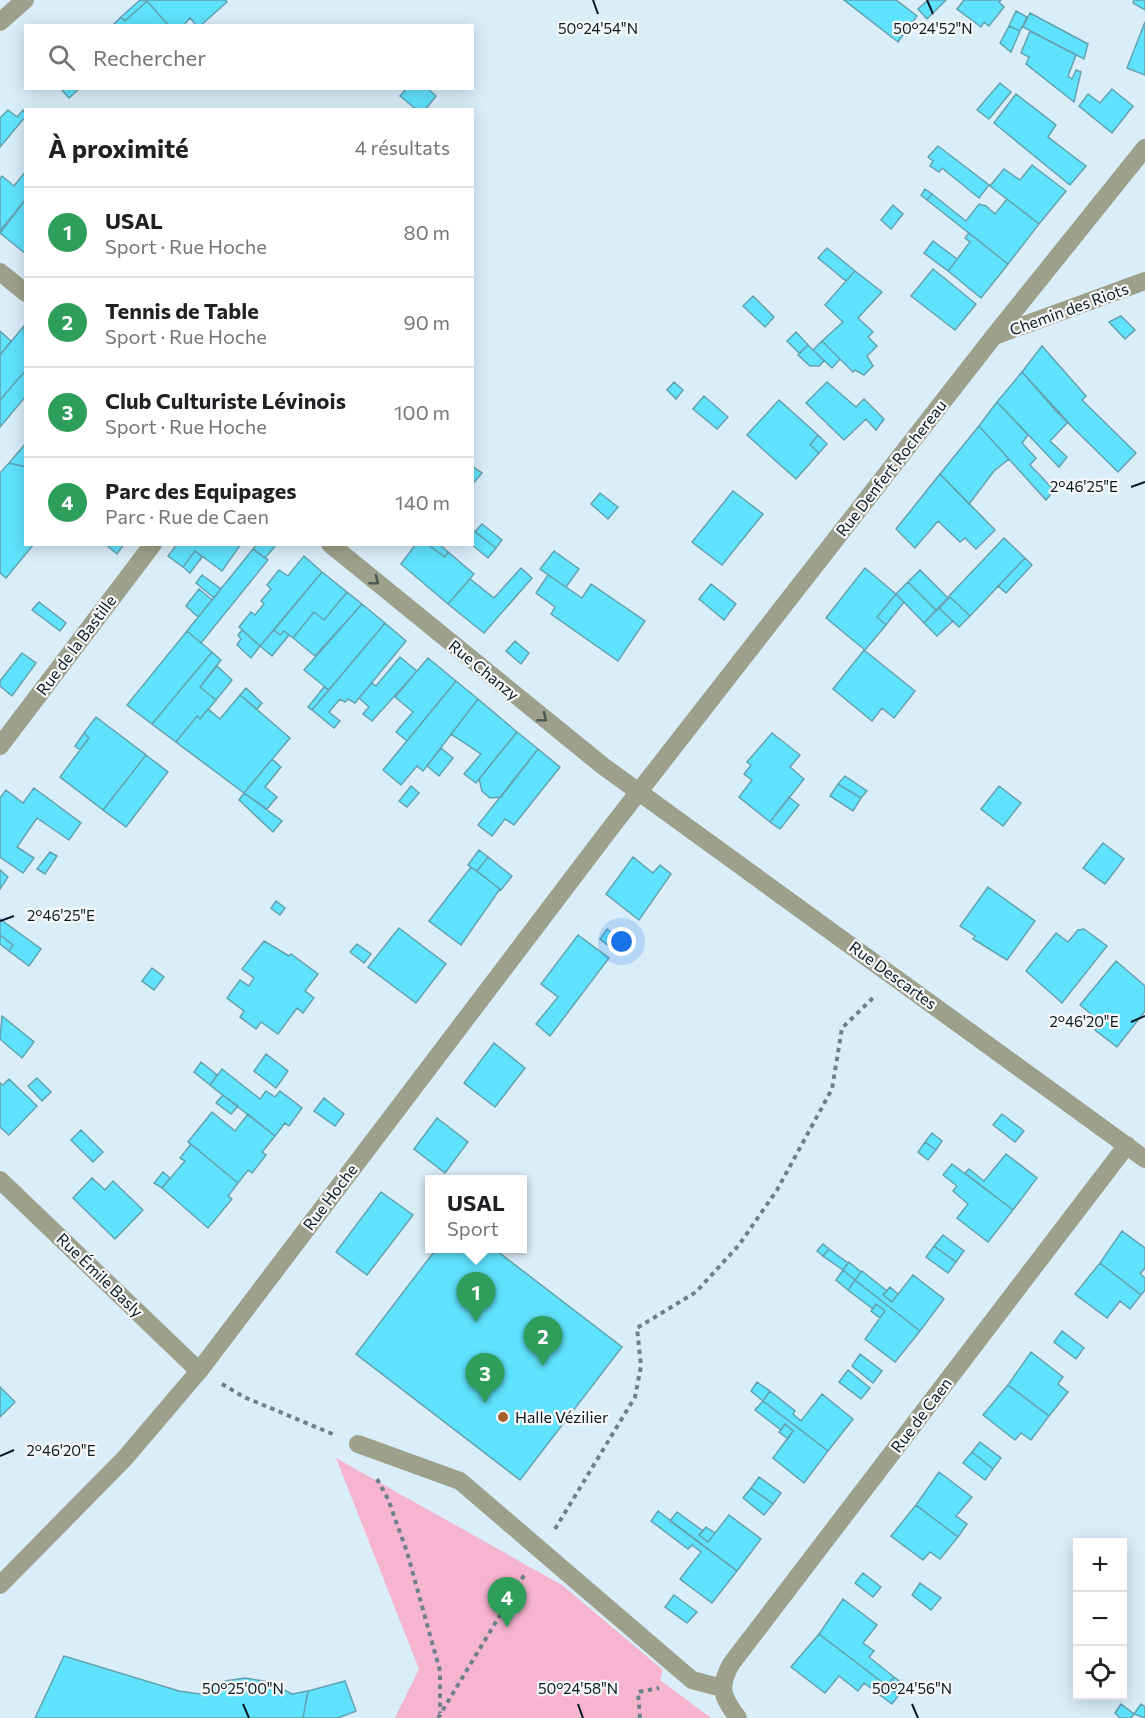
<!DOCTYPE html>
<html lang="fr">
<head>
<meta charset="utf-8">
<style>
	:root { --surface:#fff; --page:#f6f6f6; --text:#202124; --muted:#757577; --line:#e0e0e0; --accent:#a46031 }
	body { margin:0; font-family:Commissioner,sans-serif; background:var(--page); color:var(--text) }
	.controls { position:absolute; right:18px; bottom:18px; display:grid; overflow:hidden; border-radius:0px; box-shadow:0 3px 15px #0003 }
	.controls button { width:54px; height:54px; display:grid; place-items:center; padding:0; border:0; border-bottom:2px solid var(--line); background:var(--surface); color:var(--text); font:30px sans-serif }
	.you { position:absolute; left:622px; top:942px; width:21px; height:21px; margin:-15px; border:4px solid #fff; border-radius:50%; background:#1a73e8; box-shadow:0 0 0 9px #1a73e833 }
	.badge { display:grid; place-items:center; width:39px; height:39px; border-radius:50%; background:var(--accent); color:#fff; font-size:20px; font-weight:700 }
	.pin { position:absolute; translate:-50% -50px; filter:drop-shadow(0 2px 3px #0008) }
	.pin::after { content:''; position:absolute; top:32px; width:21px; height:18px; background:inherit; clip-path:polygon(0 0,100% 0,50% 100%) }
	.popup { position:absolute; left:425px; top:1175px; width:102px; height:78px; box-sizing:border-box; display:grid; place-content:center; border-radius:0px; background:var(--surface); filter:drop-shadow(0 2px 4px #0005); font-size:20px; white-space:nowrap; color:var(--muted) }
	.popup b { font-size:22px; color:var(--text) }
	.popup::after { content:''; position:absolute; left:50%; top:100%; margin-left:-12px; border:12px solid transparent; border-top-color:var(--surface) }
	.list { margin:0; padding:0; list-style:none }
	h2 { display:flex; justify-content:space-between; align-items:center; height:78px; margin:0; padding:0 24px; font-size:26px }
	h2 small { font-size:20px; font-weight:400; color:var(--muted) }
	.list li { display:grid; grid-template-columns:39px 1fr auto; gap:18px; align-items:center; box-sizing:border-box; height:90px; padding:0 24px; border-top:2px solid var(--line) }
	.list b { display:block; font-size:22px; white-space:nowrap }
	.list p { margin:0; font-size:20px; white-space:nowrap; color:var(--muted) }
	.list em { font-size:20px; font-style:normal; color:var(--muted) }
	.icon { flex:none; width:33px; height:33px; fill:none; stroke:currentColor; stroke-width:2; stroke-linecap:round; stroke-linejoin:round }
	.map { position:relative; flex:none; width:1145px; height:1718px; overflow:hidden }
	.search { position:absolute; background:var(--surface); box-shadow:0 3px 15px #0003; left:24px; top:24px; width:450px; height:66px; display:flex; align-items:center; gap:15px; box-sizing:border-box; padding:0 21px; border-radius:0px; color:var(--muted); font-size:22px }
	.panel { position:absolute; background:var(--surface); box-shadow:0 3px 15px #0003; left:24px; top:108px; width:450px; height:438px; border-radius:0px }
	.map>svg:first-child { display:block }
	.green { fill:#f6b4cf }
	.building { fill:#5fe2fd; stroke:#63a2b0; stroke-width:1.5 }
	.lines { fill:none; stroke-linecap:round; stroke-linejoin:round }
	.path { stroke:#6d818d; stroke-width:4; stroke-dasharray:4.5 4.5; stroke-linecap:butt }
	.minor { stroke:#9da08a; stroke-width:18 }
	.oneway { stroke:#4a5753 }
	.ticks { fill:none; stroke:#061b26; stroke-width:2 }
	.poi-dot { fill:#a46031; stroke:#f8f8f8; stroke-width:2 }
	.labels { text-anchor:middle; stroke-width:4.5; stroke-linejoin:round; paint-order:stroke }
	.street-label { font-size:16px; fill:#061b26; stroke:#f8f8f8 }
	.poi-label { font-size:16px; fill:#061b26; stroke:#f8f8f8; text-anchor:start }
	.ticks-label { font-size:15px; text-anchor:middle; fill:#061b26; stroke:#f8f8f8; stroke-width:4.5; stroke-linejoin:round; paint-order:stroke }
</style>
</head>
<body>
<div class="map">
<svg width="1145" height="1718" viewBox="0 0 1145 1718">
	<rect width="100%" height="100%" fill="#daeefa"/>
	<!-- green -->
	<path class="green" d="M336 1458 562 1585 663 1670 660 1680 711 1718H395L419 1669Z"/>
	<!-- building -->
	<path class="building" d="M140 0 147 1 125 21 121 17Z
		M146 0H225L227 2 200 26H197L190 18 183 26H169Z
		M844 0H896L917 16 898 42Z
		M928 0H946L927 19 918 9Z
		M964 0H1001L999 2 1004 7 989 26 984 22 981 27 957 9Z
		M1134 0H1145V10L1133 3Z
		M147 1 169 26H112L121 17 125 21Z
		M1016 11 1027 17 1020 31 1009 26Z
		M1030 13 1088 44 1084 59 1023 27Z
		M1145 22V75L1127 68Z
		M1009 26 1020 31 1011 52 1000 43Z
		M1030 31 1076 55 1068 76 1072 79 1076 70 1081 72 1074 102 1026 64 1029 57 1021 53Z
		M1000 83 1011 92 989 119 977 110Z
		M60 88H80L69 98Z
		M407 88H427L436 96 425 110H417L400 96Z
		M1112 89 1133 106 1112 133 1079 106 1088 94 1100 103Z
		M1016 94 1056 125 1048 137 1086 166 1070 185 994 123Z
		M8 110 17 117 23 110 26 116 0 147V118Z
		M938 146 989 185 979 198 942 168 939 172 930 166 933 161 928 157Z
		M1032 165 1066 191 1039 224 990 186 1004 169 1020 180Z
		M26 171V199L0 231V179L2 176 14 186Z
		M925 189 932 194 927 200 921 195Z
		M932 194 966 221 979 204 986 206 995 214 1007 199 1039 224 1008 264 927 200Z
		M26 199V254L0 233Z
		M893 205 903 214 891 229 881 220Z
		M969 233 1008 264 981 298 948 271 970 242 965 238Z
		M933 241 957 259 948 271 924 253Z
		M827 248 855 271 846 281 818 258Z
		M933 269 976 304 955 330 911 296Z
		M855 271 882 292 858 318 873 332 868 337 877 346 867 356 873 366 864 375 855 370 853 372 822 341 843 322 825 305Z
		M753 296 774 317 765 327 743 306Z
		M1121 316 1135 330 1125 339 1109 322Z
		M24 326 26 370 0 400V355Z
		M0 331 11 341 0 355Z
		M796 332 808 345 799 353 787 341Z
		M822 341 840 359 832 368 813 350Z
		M808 345 824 361 819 366H810L798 355Z
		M1042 346 1086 396 1082 400 1136 453 1118 472 1056 411 1022 372Z
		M26 370V396L0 427V400Z
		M1022 372 1068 422 1050 441 1067 457 1059 467 997 402Z
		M674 382 683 390 676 399 667 390Z
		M827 382 856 407 864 399 884 419 876 430 866 419 844 440 806 403Z
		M704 396 728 417 717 429 693 409Z
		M779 400 818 435 810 445 819 453 796 479 747 435Z
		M997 402 1028 435 1022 443 1036 458 1030 465 1054 490 1046 500 979 426Z
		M979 426 1009 459 994 471 969 504 940 474Z
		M818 435 827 444 819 453 810 445Z
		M26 443V467L9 463Z
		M9 463 26 467V544H34L6 578 0 573V473Z
		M472 466 482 473 472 485Z
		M940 474 995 530 976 549 965 538 960 542 938 521 915 548 896 529Z
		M733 491 763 514 722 565 692 542Z
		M600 493 618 507 608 519 591 504Z
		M482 524 502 540 496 548 475 532Z
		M472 529 496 548 488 558 471 544Z
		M1004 538 1025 558 970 616 949 596Z
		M105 544H124L117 554Z
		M177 544H241L222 571 195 551 183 567 168 556Z
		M257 544H277L265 558 253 549Z
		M416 544H427L445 557 448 552 474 574 448 604 401 564Z
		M427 544H439L448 552 445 557Z
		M253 549 268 560 201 643 187 631Z
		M195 551 202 557 190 573 183 567Z
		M554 551 579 569 566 587 540 569Z
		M304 556 322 572 260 646 239 627 251 612 255 615 264 604 261 601 271 589 267 585 279 570 288 576Z
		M1025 558 1032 565 1006 593 998 586Z
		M521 568 532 578 484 633 448 604 470 579 494 598Z
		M865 568 896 594 877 617 886 625 865 650 826 618Z
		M920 570 948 598 936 610 908 582Z
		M322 572 347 592 324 620 314 612 293 638 284 631 280 635 274 630Z
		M202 575 221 589 214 598 196 583Z
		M548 575 582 598 591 584 645 621 618 661 551 614 555 607 536 593Z
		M908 582 936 610 924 623 896 594Z
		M711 584 736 604 724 620 699 599Z
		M199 589 212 600 198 617 186 606Z
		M347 592 362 604 315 656 293 638 314 612 324 620Z
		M896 594 904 602 886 625 877 617Z
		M950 597 970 616 959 627 939 608Z
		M39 602 66 623 60 631 32 610Z
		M362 604 385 623 329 690 304 670Z
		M939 608 953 621 937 636 924 623Z
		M385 623 406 641 355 703 348 699 345 702 340 699 329 712 340 721 334 728 312 710Z
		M242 630 260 646 251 658 237 645 241 639 238 635Z
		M274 630 280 635 284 631 289 635 272 656 260 646Z
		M187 631 212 652 152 724 127 705Z
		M515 641 529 653 521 664 506 651Z
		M864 650 915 691 894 718 882 708 872 721 833 689Z
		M212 652 221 660 200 687 216 700 200 719 197 716 176 742 152 724Z
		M22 653 36 663 12 696 0 686V681Z
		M400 657 417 671 372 721 363 714 369 707 359 698 372 683 376 686Z
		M428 658 456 681 407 741 396 732 413 712 395 697Z
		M217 666 232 680 216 700 200 687Z
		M456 681 478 699 423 771 417 766 401 785 383 770Z
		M324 687 329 690 312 710 308 707Z
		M246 688 262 703 257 709 240 695Z
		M240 695 290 738 244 793 176 742 197 716 200 719 208 709 220 719Z
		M478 699 517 732 476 783 464 774 481 754 451 734Z
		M96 717 146 755 103 810 60 777 89 738 84 733Z
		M517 732 538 749 501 797 490 798 482 791 479 779Z
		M84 733 89 738 80 750 75 746Z
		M772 733 800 755 790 767 804 779 770 822 739 797 752 780 744 774 751 765 747 762Z
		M441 748 453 758 439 776 427 766Z
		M538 749 560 767 514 825 505 819 492 836 478 825Z
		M146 755 168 772 126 827 103 810Z
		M272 759 281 767 265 787 277 797 267 809 244 793Z
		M845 776 867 791 861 798 838 784Z
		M838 784 861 798 853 811 830 796Z
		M411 786 419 793 407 807 399 801Z
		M999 786 1021 803 1003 826 981 809Z
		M34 788 81 823 69 840 37 818 17 847 34 858 23 873 0 857V798L6 790 23 803Z
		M244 793 282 821 273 832 239 800Z
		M789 797 799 805 780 829 770 822Z
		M1103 843 1124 859 1105 884 1083 868Z
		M479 850 488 857 477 871 468 865Z
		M50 852 57 856 45 874 37 869Z
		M488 857 512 876 501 890 477 871Z
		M633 857 653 873 660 865 671 874 639 920 606 894Z
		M471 867 500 889 461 945 429 921Z
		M0 870 8 877 0 889Z
		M988 887 1035 921 1007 960 973 939 975 936 960 926Z
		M276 901 285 908 280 915 271 908Z
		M0 919 41 949 29 966 9 951 13 945 0 935Z
		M399 928 446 964 416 1003 368 967Z
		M607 929 623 941 615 951 600 939Z
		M1084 929 1107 946 1062 1003 1026 971 1056 933 1068 942 1078 930Z
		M0 935 13 945 9 951 0 944Z
		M578 935 609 958 550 1036 536 1024 558 997 541 984Z
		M264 941 289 956 291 954 318 974 305 991 314 998 303 1013 297 1008 278 1034 261 1022 256 1029 240 1017 244 1011 227 998 240 980 249 986 254 978 242 969Z
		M357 944 371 954 364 963 350 952Z
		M1116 961 1145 986V1011L1117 1047 1095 1030 1101 1022 1080 1005Z
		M152 968 164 977 154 990 142 981Z
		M2 1016 34 1042 22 1058 0 1039Z
		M494 1043 525 1068 495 1107 464 1083Z
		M266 1054 288 1071 276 1088 254 1071Z
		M201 1062 217 1075 210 1085 194 1072Z
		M222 1069 260 1099 266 1091 275 1097 280 1091 302 1108 289 1126 285 1123 275 1136 210 1085Z
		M37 1078 51 1092 42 1101 28 1086Z
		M9 1079 37 1106 9 1135 0 1127V1083L3 1085Z
		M223 1095 238 1106 231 1114 216 1103Z
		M324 1098 344 1114 335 1126 314 1111Z
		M212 1112 235 1131 248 1114 275 1136 262 1152 266 1155 252 1173 248 1170 238 1183 188 1142Z
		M1002 1114 1024 1131 1015 1142 993 1125Z
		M437 1118 468 1142 445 1173 414 1149Z
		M81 1130 103 1152 93 1162 71 1140Z
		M932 1133 942 1141 936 1150 925 1142Z
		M925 1142 936 1150 928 1160 918 1152Z
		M191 1144 238 1183 228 1196 232 1199 208 1228 162 1188 185 1161 180 1158Z
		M1006 1154 1037 1178 1013 1210 965 1173 969 1169 984 1181Z
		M952 1164 1013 1210 988 1242 957 1218 968 1204 953 1191 957 1186 943 1175Z
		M163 1172 170 1178 162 1188 154 1183Z
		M92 1178 105 1190 113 1181 143 1210 115 1239 73 1198Z
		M381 1192 413 1215 367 1275 336 1252Z
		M1122 1231 1145 1248V1268L1140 1274 1145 1278V1290L1141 1295 1100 1263Z
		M943 1235 964 1251 956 1262 934 1246Z
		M823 1244 829 1249 823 1256 817 1251Z
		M934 1246 956 1262 948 1273 926 1257Z
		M437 1248H493L622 1347 520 1480 356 1354Z
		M829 1249 848 1263 843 1270 823 1256Z
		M849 1262 861 1272 855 1280 843 1270Z
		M1100 1263 1141 1295 1130 1309 1120 1301 1107 1318 1075 1294Z
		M843 1270 855 1280 848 1290 836 1280Z
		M862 1271 887 1291 883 1295 892 1302 913 1275 944 1299 920 1331 855 1280Z
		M855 1280 920 1331 895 1362 865 1339 885 1311 876 1304 873 1309 848 1290Z
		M890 1287 898 1294 892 1302 883 1295Z
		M876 1304 885 1311 880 1318 871 1311Z
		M1062 1331 1084 1348 1076 1359 1054 1342Z
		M1031 1352 1063 1377 1058 1384 1068 1392 1049 1416 1008 1385Z
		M860 1354 882 1371 873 1383 852 1366Z
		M848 1370 870 1388 861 1399 839 1382Z
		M757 1382 770 1391 763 1401 751 1391Z
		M1008 1385 1049 1416 1031 1440 1021 1433 1015 1440 983 1415Z
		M0 1387 15 1402 0 1417Z
		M770 1391 795 1411 793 1414 801 1421 822 1394 853 1419 828 1451 763 1401Z
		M763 1401 828 1451 804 1483 773 1458 793 1431 785 1424 781 1430 755 1410Z
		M785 1424 793 1431 788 1439 779 1432Z
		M980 1442 1001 1458 993 1469 972 1452Z
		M972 1452 993 1469 985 1480 963 1463Z
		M939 1472 972 1497 956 1516 967 1524 958 1537 916 1505Z
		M759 1477 781 1493 773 1504 751 1488Z
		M751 1488 773 1504 764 1515 743 1498Z
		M916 1505 958 1537 940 1559 930 1552 923 1560 891 1536Z
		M658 1511 737 1571 712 1603 680 1579 701 1552 692 1545 688 1549 651 1521Z
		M677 1512 703 1531 699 1535 708 1542 729 1515 761 1539 737 1571 670 1521Z
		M706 1527 715 1533 708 1542 699 1535Z
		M863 1573 881 1587 873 1597 855 1583Z
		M920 1583 941 1598 931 1610 912 1595Z
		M674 1595 697 1612 687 1623 665 1607Z
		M843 1599 877 1625 863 1643 874 1651 869 1657 894 1677 887 1686 819 1634Z
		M819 1634 887 1686 880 1695 864 1683 858 1691 839 1676 825 1693 791 1667Z
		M64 1656 179 1691 200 1694 225 1681 245 1678 269 1682 292 1694 308 1691 303 1718H35Z
		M894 1677 906 1686 899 1695 887 1686Z
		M345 1681 356 1711 338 1718H303L308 1691Z
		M887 1686 899 1695 892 1704 880 1695Z
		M1121 1704 1134 1714 1131 1718H1120L1115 1713Z
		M1141 1704 1145 1707V1718L1134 1714Z"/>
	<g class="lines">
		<!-- path -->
		<path class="path" d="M222 1384 244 1397 335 1435
			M377 1479 388 1499 407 1552 440 1671V1713
			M555 1529 635 1397 641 1366 637 1328 696 1292 739 1245 777 1190 832 1089 842 1028 875 996
			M438 1718 526 1572
			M640 1718 638 1692 659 1688"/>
		<!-- minor -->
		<path class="minor" d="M0 22 25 0
			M0 272 26 293
			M994 336 1145 281
			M330 544 603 766 1145 1159
			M0 746 153 544
			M0 1180 199 1371
			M358 1444 460 1481 692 1680 722 1688
			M0 1585 125 1458 199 1371 609 830 994 336 1145 148
			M738 1718C722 1697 718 1688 731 1664L1127 1145"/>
	</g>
	<!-- one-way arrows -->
	<defs><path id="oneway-chevron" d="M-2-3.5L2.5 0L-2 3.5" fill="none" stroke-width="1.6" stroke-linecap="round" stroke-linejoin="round" transform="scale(1.5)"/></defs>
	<g class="oneway">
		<use href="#oneway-chevron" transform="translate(375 581) rotate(39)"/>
		<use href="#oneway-chevron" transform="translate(543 718) rotate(39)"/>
	</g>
	<!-- ticks -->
	<path class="ticks" d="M593 0 598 14M927 0 933 14M1131 487 1145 482M0 921 14 916M1131 1022 1145 1016M0 1456 14 1450M243 1704 249 1718M578 1704 583 1718M912 1704 918 1718"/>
	<!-- markers -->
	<circle class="poi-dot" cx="503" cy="1417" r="6"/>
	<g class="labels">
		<!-- street labels -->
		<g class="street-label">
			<text transform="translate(1069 309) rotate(-20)" y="6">Chemin des Riots</text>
			<text transform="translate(891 468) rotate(-52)" y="6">Rue Denfert Rochereau</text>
			<text transform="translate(76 645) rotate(-53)" y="6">Rue de la Bastille</text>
			<text transform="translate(484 670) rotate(39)" y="6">Rue Chanzy</text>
			<text transform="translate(893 975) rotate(36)" y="6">Rue Descartes</text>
			<text transform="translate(330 1197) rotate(-53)" y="6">Rue Hoche</text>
			<text transform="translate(100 1275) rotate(44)" y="6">Rue Émile Basly</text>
			<text transform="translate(921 1415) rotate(-53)" y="6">Rue de Caen</text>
		</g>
		<!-- poi labels -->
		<g class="poi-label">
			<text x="515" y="1423">Halle Vézilier</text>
		</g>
	</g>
	<g class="ticks-label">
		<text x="598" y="34">50°24'54"N</text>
		<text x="933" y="34">50°24'52"N</text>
		<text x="1084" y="492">2°46'25"E</text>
		<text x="61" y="921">2°46'25"E</text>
		<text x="1084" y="1027">2°46'20"E</text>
		<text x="61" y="1456">2°46'20"E</text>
		<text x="243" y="1694">50°25'00"N</text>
		<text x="578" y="1694">50°24'58"N</text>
		<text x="912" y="1694">50°24'56"N</text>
	</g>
</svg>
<div class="controls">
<button>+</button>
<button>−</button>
<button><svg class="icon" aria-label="locate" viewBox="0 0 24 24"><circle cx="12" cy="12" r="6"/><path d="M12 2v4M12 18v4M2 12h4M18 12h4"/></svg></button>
</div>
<div class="you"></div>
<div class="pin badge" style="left:476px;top:1322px;background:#2e9e5b">1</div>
<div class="popup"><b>USAL</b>Sport</div>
<div class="pin badge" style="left:543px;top:1366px;background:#2e9e5b">2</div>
<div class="pin badge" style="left:485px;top:1403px;background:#2e9e5b">3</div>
<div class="pin badge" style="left:507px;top:1627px;background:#2e9e5b">4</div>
<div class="search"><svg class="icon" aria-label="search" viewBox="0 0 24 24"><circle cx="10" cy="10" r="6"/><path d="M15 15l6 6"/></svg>Rechercher</div>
<section class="panel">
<h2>À proximité<small>4 résultats</small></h2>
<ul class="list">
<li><span class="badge" style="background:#2e9e5b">1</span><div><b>USAL</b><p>Sport · Rue Hoche</p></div><em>80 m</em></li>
<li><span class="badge" style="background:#2e9e5b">2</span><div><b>Tennis de Table</b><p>Sport · Rue Hoche</p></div><em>90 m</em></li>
<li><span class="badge" style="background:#2e9e5b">3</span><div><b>Club Culturiste Lévinois</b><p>Sport · Rue Hoche</p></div><em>100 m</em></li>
<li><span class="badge" style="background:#2e9e5b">4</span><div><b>Parc des Equipages</b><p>Parc · Rue de Caen</p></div><em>140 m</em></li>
</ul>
</section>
</div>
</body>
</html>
